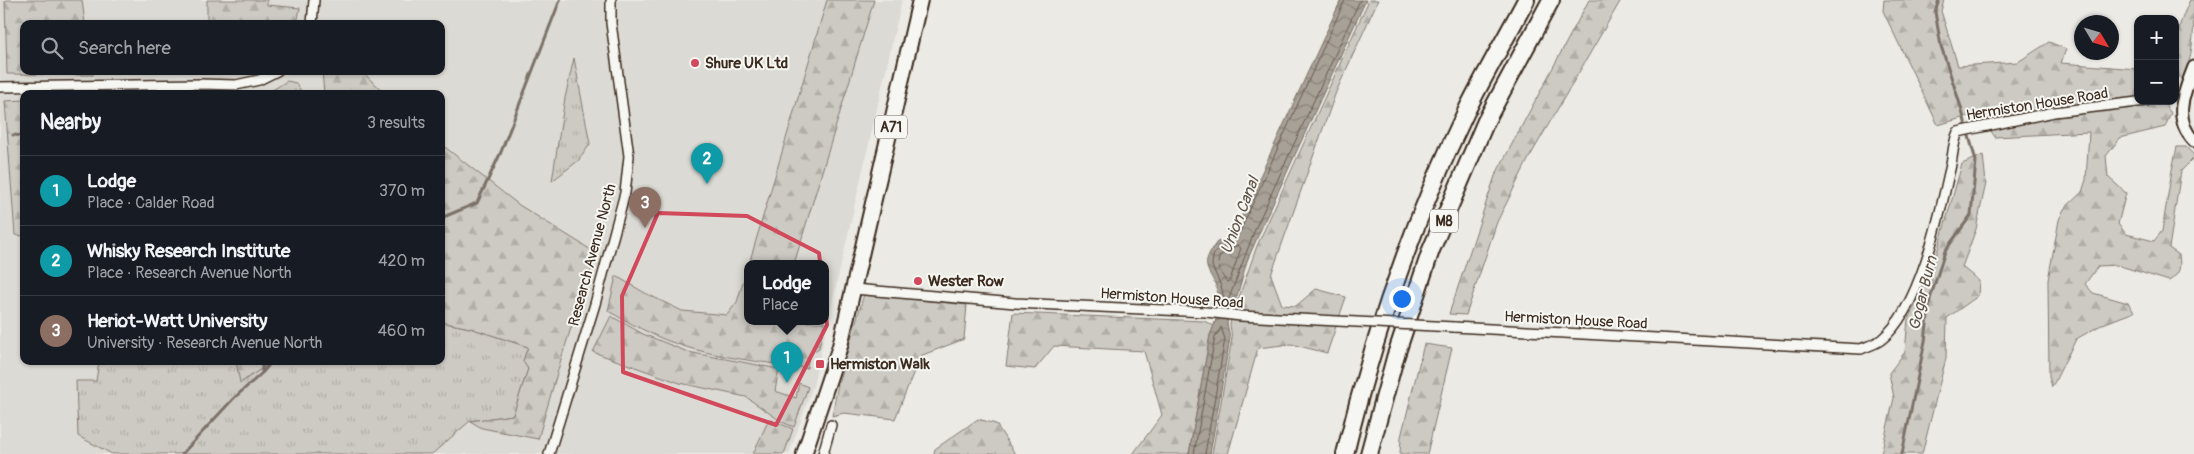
<!DOCTYPE html>
<html lang="en">
<head>
<meta charset="utf-8">
<style>
	:root { --surface:#171b24; --page:#242831; --text:#f1f3f6; --muted:#9ea1a6; --line:#363941; --accent:#0f766e }
	body { margin:0; font-family:Pangolin,sans-serif; background:var(--page); color:var(--text) }
	.controls { position:absolute; right:15px; top:15px; display:grid; overflow:hidden; border-radius:10px; box-shadow:0 1px 4px #0004 }
	.controls button { width:45px; height:45px; display:grid; place-items:center; padding:0; border:0; border-bottom:1px solid var(--line); background:var(--surface); color:var(--text); font:25px sans-serif }
	.compass { position:absolute; left:2074px; top:15px; width:45px; height:45px; border-radius:50%; background:var(--surface); box-shadow:0 1px 4px #0004; rotate:128deg }
	.you { position:absolute; left:1401px; top:298px; width:18px; height:18px; margin:-12px; border:4px solid #fff; border-radius:50%; background:#1a73e8; box-shadow:0 0 0 8px #1a73e833 }
	.badge { display:grid; place-items:center; width:32px; height:32px; border-radius:50%; background:var(--accent); color:#fff; font-size:16px; font-weight:700 }
	.pin { position:absolute; translate:-50% -41px; filter:drop-shadow(0 1px 2px #0008) }
	.pin::after { content:''; position:absolute; top:26px; width:18px; height:15px; background:inherit; clip-path:polygon(0 0,100% 0,50% 100%) }
	.popup { position:absolute; left:744px; top:260px; width:85px; height:65px; box-sizing:border-box; display:grid; place-content:center; border-radius:10px; background:var(--surface); filter:drop-shadow(0 1px 4px #0005); font-size:16px; white-space:nowrap; color:var(--muted) }
	.popup b { font-size:19px; color:var(--text) }
	.popup::after { content:''; position:absolute; left:50%; top:100%; margin-left:-10px; border:10px solid transparent; border-top-color:var(--surface) }
	.list { margin:0; padding:0; list-style:none }
	h2 { display:flex; justify-content:space-between; align-items:center; height:65px; margin:0; padding:0 20px; font-size:21px }
	h2 small { font-size:16px; font-weight:400; color:var(--muted) }
	.list li { display:grid; grid-template-columns:32px 1fr auto; gap:15px; align-items:center; box-sizing:border-box; height:70px; padding:0 20px; border-top:1px solid var(--line) }
	.list b { display:block; font-size:19px; white-space:nowrap }
	.list p { margin:0; font-size:16px; white-space:nowrap; color:var(--muted) }
	.list em { font-size:16px; font-style:normal; color:var(--muted) }
	.icon { flex:none; width:28px; height:28px; fill:none; stroke:currentColor; stroke-width:2; stroke-linecap:round; stroke-linejoin:round }
	.map { position:relative; flex:none; width:2194px; height:454px; overflow:hidden }
	.search { position:absolute; background:var(--surface); box-shadow:0 1px 4px #0004; left:20px; top:20px; width:425px; height:55px; display:flex; align-items:center; gap:12px; box-sizing:border-box; padding:0 18px; border-radius:10px; color:var(--muted); font-size:19px }
	.panel { position:absolute; background:var(--surface); box-shadow:0 1px 4px #0004; left:20px; top:90px; width:425px; height:275px; border-radius:10px }
	.map>svg:first-child { display:block }
	.built { fill:#dcdad4; fill-rule:evenodd }
	.grass { fill:url(#grass-tufts); stroke:#847a71 }
	.forest { fill:url(#forest-firs); stroke:#847a71 }
	.water { fill:url(#water-waves); stroke:#7c7167 }
	.lines { fill:none; stroke-linecap:round; stroke-linejoin:round }
	.shore { stroke:#675a4f; stroke-width:1 }
	.stream { stroke:#7c7167; stroke-width:3 }
	.minor-casing { stroke:#3b2a1e; stroke-width:12 }
	.tertiary-casing { stroke:#3b2a1e; stroke-width:15 }
	.primary-casing { stroke:#3b2a1e; stroke-width:18 }
	.motorway-casing { stroke:#3b2a1e; stroke-width:20 }
	.minor { stroke:#f6f6f2; stroke-width:9 }
	.tertiary { stroke:#f6f6f2; stroke-width:11 }
	.primary { stroke:#f6f6f2; stroke-width:14 }
	.motorway { stroke:#f6f6f2; stroke-width:16 }
	.minor-bridge-casing { stroke:#3b2a1e; stroke-width:12; stroke-linecap:butt }
	.minor-bridge { stroke:#f6f6f2; stroke-width:9 }
	.marked { fill:none; stroke:#d1495b; stroke-width:4; stroke-linejoin:round }
	.poi-dot { fill:#d1495b; stroke:#f6f6f2; stroke-width:2 }
	.labels { text-anchor:middle; stroke-width:4; stroke-linejoin:round; paint-order:stroke }
	.shield { fill:#f6f6f2; stroke:#73675e; stroke-width:1 }
	.shield-label { font-size:14px; font-weight:bold; fill:#3b2a1e }
	.poi-label { font-size:15px; font-weight:bold; fill:#3b2a1e; stroke:#f6f6f2; text-anchor:start }
	.street-label { font-size:15px; fill:#3b2a1e; stroke:#f6f6f2 }
	.water-label { font-size:16px; font-style:italic; fill:#615449; stroke:#f6f6f2 }
</style>
</head>
<body>
<div class="map">
<svg width="2194" height="454" viewBox="0 0 2194 454">
	<defs>
		<pattern id="grass-tufts" width="24" height="20" patternUnits="userSpaceOnUse" patternTransform="scale(1.25)"><rect width="24" height="20" fill="#cdcac4"/><path d="M3 7l-1-3M5 7V3M7 7l1-3M15 17l-1-3M17 17v-4M19 17l1-3" fill="none" stroke="#b1aea8"/></pattern>
		<pattern id="forest-firs" width="22" height="20" patternUnits="userSpaceOnUse" patternTransform="scale(1.25)"><rect width="22" height="20" fill="#cdcac4"/><path d="M5 1l3.5 6h-7zM16 11l3.5 6h-7z" fill="#b1aea8"/></pattern>
		<pattern id="water-waves" width="16" height="10" patternUnits="userSpaceOnUse" patternTransform="scale(1.25)"><rect width="16" height="10" fill="#a8a198"/><path d="M0 5q4-4 8 0t8 0" fill="none" stroke="#8a837b"/></pattern>
	</defs>
	<rect width="100%" height="100%" fill="#ebeae5"/>
	<filter id="ink" filterUnits="userSpaceOnUse"><feTurbulence type="fractalNoise" baseFrequency=".02" numOctaves="2"/><feDisplacementMap in="SourceGraphic" scale="10" xChannelSelector="R" yChannelSelector="G"/><feConvolveMatrix kernelMatrix="1 2 1 2 8 2 1 2 1" color-interpolation-filters="sRGB"/></filter>
	<g filter="url(#ink)">
		<!-- built -->
		<path class="built" d="M0 0H902L813 386 789 454H0ZM24 24H441V71H24ZM24 94H441V361H24ZM748 264H826V322H748Z"/>
		<!-- grass -->
		<path class="grass" d="M574 58 590 144 579 160 552 181 565 98Z
			M441 322 470 328 528 347 523 361 528 369 513 415 470 421 432 454H112L78 436 76 381H96L99 361H236L241 382 273 361H441Z"/>
		<!-- forest -->
		<path class="forest" d="M5 0H82L85 24H24V71H94L93 75 7 74Z
			M207 0H267V5L300 8 297 24H207Z
			M827 0H874L794 264H749Z
			M1369 0H1378L1336 92 1271 275 1282 305 1296 306 1316 289 1346 297 1327 353 1291 344 1258 348 1228 454H1212L1232 338 1230 325 1232 310 1239 297 1257 246Z
			M1589 0H1621L1529 158 1497 222 1466 315 1449 314 1495 176Z
			M1884 0H1944L1941 11 1958 66 2018 62 2049 42 2066 49 2061 63 2137 69 2138 101H2162L2171 113 2165 127 2120 138 2106 156 2108 177 2126 193 2118 224 2126 234 2154 241 2162 231 2172 170 2177 147H2186L2194 155V158L2181 171 2169 248 2179 255C2181 268 2180 274 2169 281L2117 265 2098 266 2085 284 2093 293 2128 303 2134 312 2103 324 2076 339 2052 387 2049 376 2048 280 2059 220 2064 209 2082 192 2086 180 2089 132 1995 137 1979 113 1938 125 1883 11Z
			M2190 0H2194C2194 25 2194 62 2181 80 2169 52 2178 26 2190 0Z
			M322 71H361L386 94H324Z
			M287 81 296 83 301 91 300 94H266Z
			M24 100V236L15 235 5 101Z
			M441 144 519 205 596 253 584 294 579 303 562 356 538 439 482 428 470 421 513 415 528 369 523 361 528 347 470 328 441 322Z
			M1983 155 1986 183 1976 229 1962 267 1979 281 1978 296 1947 318 1946 358 1922 454H1881L1894 398 1889 373 1905 352 1908 319 1930 277 1962 164Z
			M748 266V322H825L819 348 809 354 807 368C763 362 716 358 674 343 651 335 630 323 608 311L616 276 645 293 682 311 727 315 737 302Z
			M864 294 967 305 964 339 920 356 895 419 844 413 832 416 838 384Z
			M1013 313 1204 321 1214 326 1210 335 1189 454H1133L1162 415 1144 351 1054 346 1035 369 1006 366Z
			M611 316 643 334 688 352 779 369 775 391 796 398 799 383 808 387 794 427 782 422 746 397 680 383 593 352Z
			M1424 344 1452 348 1427 454H1400L1401 437Z
			M236 361H273L240 383Z
			M769 419 793 429 784 454H753Z
			M978 419 996 424 1015 454H934L935 449Z"/>
		<!-- water -->
		<path class="water" d="M1341 0H1366L1261 229 1247 261 1237 296 1231 307 1227 323 1230 338 1210 454H1189L1210 335C1215 324 1220 309 1218 296 1216 271 1194 271 1217 242 1229 240 1232 234 1238 224Z"/>
		<g class="lines">
			<!-- shore -->
			<path class="shore" d="M1345 0 1242 227C1239 233 1236 239 1230 243 1219 252 1213 246 1212 266L1221 286 1225 302 1228 301 1256 227 1360 0
				M1237 245 1241 248 1230 280 1227 282C1221 275 1213 260 1223 253 1227 250 1233 249 1237 245Z
				M1194 454 1215 337 1221 327 1225 339 1205 454"/>
			<!-- stream -->
			<path class="stream" d="M13 135 24 136
				M441 218 477 203 501 152 560 0
				M263 372 272 361
				M182 454 233 399 262 373V361
				M1902 454 1925 341 1930 299 1945 251 1971 215 1976 161 1960 104 1941 46 1935 12 1939 0"/>
			<defs>
				<path id="minor" d="M312 24 314 0
					M0 87 200 84 236 85 259 80 277 71
					M854 289 1015 303 1206 312 1241 316 1318 320
					M1454 327 1861 349C1868 346 1876 344 1882 339 1919 309 1939 219 1949 173 1953 160 1952 145 1958 132L2054 112 2146 101
					M549 454 595 304 625 193 629 156 611 23V0
					M823 454 831 425"/>
				<path id="tertiary" d="M2194 67C2184 93 2172 118 2194 141"/>
				<path id="primary" d="M804 454 840 346 920 0"/>
				<path id="motorway" d="M1345 454C1373 337 1413 222 1465 114 1484 75 1506 38 1526 0
					M1369 454 1395 358 1431 250 1486 121 1551 0"/>
			</defs>
			<!-- minor casing -->
			<use href="#minor" class="minor-casing"/>
			<!-- tertiary casing -->
			<use href="#tertiary" class="tertiary-casing"/>
			<!-- primary casing -->
			<use href="#primary" class="primary-casing"/>
			<!-- motorway casing -->
			<use href="#motorway" class="motorway-casing"/>
			<!-- minor -->
			<use href="#minor" class="minor"/>
			<!-- tertiary -->
			<use href="#tertiary" class="tertiary"/>
			<!-- primary -->
			<use href="#primary" class="primary"/>
			<!-- motorway -->
			<use href="#motorway" class="motorway"/>
			<defs>
				<path id="minor-bridge" d="M1318 320 1454 327"/>
			</defs>
			<!-- minor-bridge casing -->
			<use href="#minor-bridge" class="minor-bridge-casing"/>
			<!-- minor-bridge -->
			<use href="#minor-bridge" class="minor-bridge"/>
		</g>
	</g>
	<!-- marked area -->
	<path class="marked" d="M658 213 747 216 819 253 827 325 776 425 623 372 622 296Z"/>
	<!-- markers -->
	<g class="poi-dot">
		<circle cx="695" cy="63" r="5"/>
		<circle cx="918" cy="281" r="5"/>
		<rect x="815" y="359" width="10" height="10" rx="2.5"/>
	</g>
	<g class="labels">
		<!-- shield labels -->
		<g class="shield">
			<rect x="875" y="115.5" width="32" height="23" rx="4"/>
			<rect x="1430" y="209.5" width="28" height="23" rx="4"/>
		</g>
		<g class="shield-label">
			<text x="891" y="132">A71</text>
			<text x="1444" y="226">M8</text>
		</g>
		<!-- poi labels -->
		<g class="poi-label">
			<text x="705" y="68">Shure UK Ltd</text>
			<text x="928" y="286">Wester Row</text>
			<text x="830" y="369">Hermiston Walk</text>
		</g>
		<!-- street labels -->
		<g class="street-label">
			<text transform="translate(2037 104) rotate(-9)" y="5">Hermiston House Road</text>
			<text transform="translate(592 255) rotate(-75)" y="5">Research Avenue North</text>
			<text transform="translate(1172 298) rotate(4)" y="5">Hermiston House Road</text>
			<text transform="translate(1576 320) rotate(3)" y="5">Hermiston House Road</text>
		</g>
		<!-- water labels -->
		<g class="water-label">
			<text transform="translate(1239 215) rotate(-69)" y="6">Union Canal</text>
			<text transform="translate(1922 293) rotate(-76)" y="6">Gogar Burn</text>
		</g>
	</g>
</svg>
<div class="controls">
<button>+</button>
<button>−</button>
</div>
<svg class="compass" viewBox="-18 -18 36 36"><path d="M0-13l5 13h-10z" fill="#e53935"/><path d="M0 13l5-13h-10z" fill="#9ea1a6"/></svg>
<div class="you"></div>
<div class="pin badge" style="left:787px;top:383px;background:#0f9aa8">1</div>
<div class="popup"><b>Lodge</b>Place</div>
<div class="pin badge" style="left:707px;top:184px;background:#0f9aa8">2</div>
<div class="pin badge" style="left:645px;top:228px;background:#8d6e63">3</div>
<div class="search"><svg class="icon" aria-label="search" viewBox="0 0 24 24"><circle cx="10" cy="10" r="6"/><path d="M15 15l6 6"/></svg>Search here</div>
<section class="panel">
<h2>Nearby<small>3 results</small></h2>
<ul class="list">
<li><span class="badge" style="background:#0f9aa8">1</span><div><b>Lodge</b><p>Place · Calder Road</p></div><em>370 m</em></li>
<li><span class="badge" style="background:#0f9aa8">2</span><div><b>Whisky Research Institute</b><p>Place · Research Avenue North</p></div><em>420 m</em></li>
<li><span class="badge" style="background:#8d6e63">3</span><div><b>Heriot-Watt University</b><p>University · Research Avenue North</p></div><em>460 m</em></li>
</ul>
</section>
</div>
</body>
</html>
